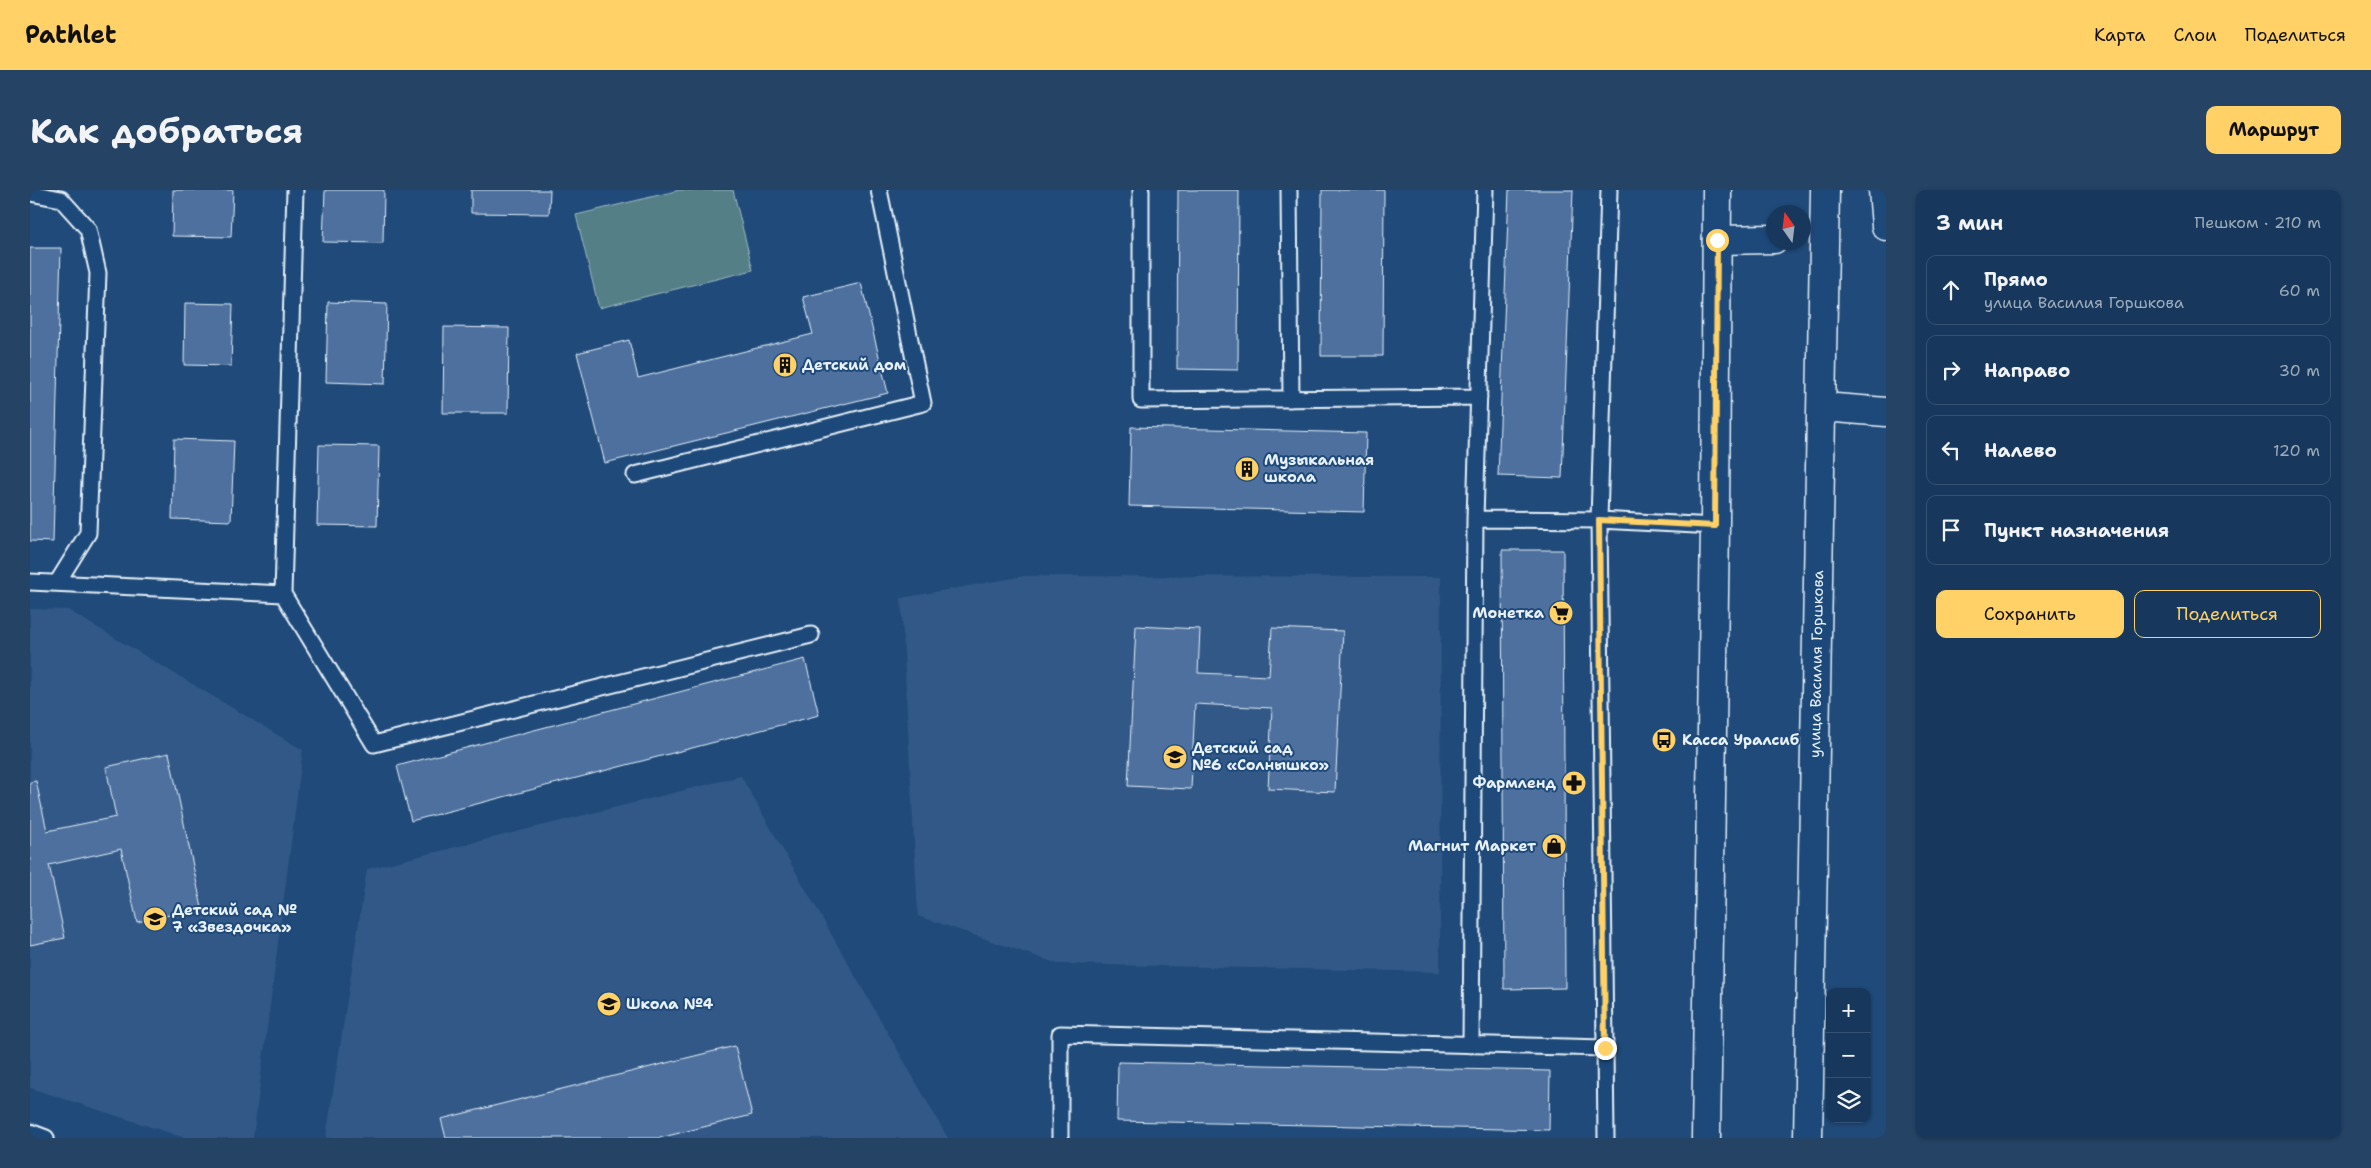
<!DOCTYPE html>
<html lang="ru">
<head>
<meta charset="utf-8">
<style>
	:root { --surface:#17385c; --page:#244365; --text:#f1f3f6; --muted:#9eacbb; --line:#365272; --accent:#ffd166 }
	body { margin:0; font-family:"Shantell Sans",sans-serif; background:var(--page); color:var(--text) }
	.controls { position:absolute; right:15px; bottom:15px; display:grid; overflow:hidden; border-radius:10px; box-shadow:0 1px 4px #0004 }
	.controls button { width:45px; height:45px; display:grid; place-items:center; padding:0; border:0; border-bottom:1px solid var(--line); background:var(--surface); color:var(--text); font:25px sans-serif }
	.compass { position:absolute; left:1736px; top:15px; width:45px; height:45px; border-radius:50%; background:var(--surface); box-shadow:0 1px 4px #0004; rotate:346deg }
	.stop { position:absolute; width:15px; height:15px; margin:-11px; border:4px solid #ffd166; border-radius:50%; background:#fff }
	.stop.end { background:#ffd166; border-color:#fff; box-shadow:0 1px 5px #0008 }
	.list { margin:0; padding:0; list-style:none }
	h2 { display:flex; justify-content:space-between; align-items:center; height:65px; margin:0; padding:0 20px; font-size:21px }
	h2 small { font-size:16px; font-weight:400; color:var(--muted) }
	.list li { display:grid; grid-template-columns:32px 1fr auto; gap:15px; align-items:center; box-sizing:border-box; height:70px; margin:0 10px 10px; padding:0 10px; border:1px solid var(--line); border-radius:10px }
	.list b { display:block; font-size:19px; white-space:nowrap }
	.list p { margin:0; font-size:16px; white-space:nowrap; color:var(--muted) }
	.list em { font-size:16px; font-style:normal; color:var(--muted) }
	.actions { display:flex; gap:10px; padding:15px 20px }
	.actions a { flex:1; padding:11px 0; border:1px solid var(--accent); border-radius:10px; text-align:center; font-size:18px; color:var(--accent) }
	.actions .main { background:var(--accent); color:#111 }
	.icon { flex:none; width:28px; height:28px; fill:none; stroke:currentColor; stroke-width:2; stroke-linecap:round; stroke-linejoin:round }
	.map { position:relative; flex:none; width:1856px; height:948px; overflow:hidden; border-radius:10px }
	header { display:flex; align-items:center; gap:30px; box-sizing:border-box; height:70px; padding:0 25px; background:var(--accent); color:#111 }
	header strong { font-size:24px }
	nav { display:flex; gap:28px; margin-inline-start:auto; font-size:18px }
	.intro { display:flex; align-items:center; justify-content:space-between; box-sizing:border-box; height:120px; padding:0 30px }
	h1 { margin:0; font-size:35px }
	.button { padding:12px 22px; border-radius:10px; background:var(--accent); color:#111; font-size:18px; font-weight:700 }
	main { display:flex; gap:30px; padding:0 30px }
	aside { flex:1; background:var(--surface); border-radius:10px; box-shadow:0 1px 4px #0004 }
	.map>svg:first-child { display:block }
	.built { fill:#315887 }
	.green { fill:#557f87; stroke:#9eb8c0 }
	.building { fill:#4d709f; stroke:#e8f1f8 }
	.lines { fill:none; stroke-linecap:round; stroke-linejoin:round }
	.service-casing { stroke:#e8f1f8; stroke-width:19 }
	.secondary-casing { stroke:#e8f1f8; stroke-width:31 }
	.service { stroke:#1f4a7a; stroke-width:15 }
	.secondary { stroke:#1f4a7a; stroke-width:28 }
	.route { stroke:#ffd166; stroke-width:6 }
	.labels { text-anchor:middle; stroke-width:4; stroke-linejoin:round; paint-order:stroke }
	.poi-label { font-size:15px; font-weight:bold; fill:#e8f1f8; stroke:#1f4a7a; text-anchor:start }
	.street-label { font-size:15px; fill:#e8f1f8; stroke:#1f4a7a }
</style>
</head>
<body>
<header>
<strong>Pathlet</strong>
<nav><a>Карта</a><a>Слои</a><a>Поделиться</a></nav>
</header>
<div class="intro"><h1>Как добраться</h1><a class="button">Маршрут</a></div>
<main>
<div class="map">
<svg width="1856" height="948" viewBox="0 0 1856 948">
	<rect width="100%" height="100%" fill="#1f4a7a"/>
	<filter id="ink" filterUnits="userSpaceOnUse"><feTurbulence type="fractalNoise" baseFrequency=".02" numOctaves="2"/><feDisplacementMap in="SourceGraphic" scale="10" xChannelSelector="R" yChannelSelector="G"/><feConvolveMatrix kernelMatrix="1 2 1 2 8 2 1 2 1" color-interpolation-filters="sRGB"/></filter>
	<g filter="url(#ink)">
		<!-- built -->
		<path class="built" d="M994 386 1411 387 1410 782 1028 774 888 726 871 408Z
			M0 419 38 420 273 560 223 948H155L0 898Z
			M711 586 918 948H296L337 679Z"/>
		<!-- green -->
		<path class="green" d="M650 0H703L723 80 569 118 546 25Z"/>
		<!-- building -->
		<path class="building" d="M143 0H203L201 47 142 46Z
			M295 0H354L353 53 293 52Z
			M441 0H520L519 24 441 23Z
			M1148 0H1209L1208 180 1147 179Z
			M1292 0H1354L1353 166H1291Z
			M1479 0H1543L1532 288 1468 286Z
			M0 58H31L23 352 0 351Z
			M831 93 858 203 575 273 547 163 599 150 608 188 783 144 773 107Z
			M298 112 357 114 355 194 296 192Z
			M155 113 203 114 201 176 154 175Z
			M414 137 479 138 478 223H413Z
			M1101 237 1336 243 1334 322 1099 316Z
			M144 249 204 251 201 331 142 329Z
			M289 255 349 256 347 336 287 335Z
			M1472 360H1533L1535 798 1474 799Z
			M1106 436 1170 439 1168 483 1239 486 1242 438 1313 441 1305 602 1238 599 1242 518 1165 514 1161 599 1098 596Z
			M775 469 789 525 381 631 367 576Z
			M139 563 172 718 107 732 91 659 19 675 35 748 0 755V592L6 591 17 641 86 627 76 577Z
			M705 856 722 925 629 948H416L411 929Z
			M1088 872 1520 881 1519 940 1087 931Z"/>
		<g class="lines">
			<defs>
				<path id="service" d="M265 0 253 404 344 554 781 445
					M1111 0V210L1449 207
					M1259 0 1261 209
					M1455 0 1445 329 1569 330 1575 858
					M1579 0 1569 330 1685 336
					M0 3 31 9 58 39 68 83 58 343 27 393
					M605 285 893 213 849 0
					M0 392 253 404
					M1441 855 1445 329
					M0 942 16 948
					M1030 948V844L1575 858 1576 948"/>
				<g id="secondary">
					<path d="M1853 0 1856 36"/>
					<path d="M1687 50 1744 49"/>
					<path d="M1793 217 1856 222"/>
					<path d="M1676 948 1685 336 1687 0"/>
					<path id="s1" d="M1778 948 1795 0"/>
				</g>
			</defs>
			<!-- service casing -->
			<use href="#service" class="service-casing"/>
			<!-- secondary casing -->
			<use href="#secondary" class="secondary-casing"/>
			<!-- service -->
			<use href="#service" class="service"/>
			<!-- secondary -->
			<use href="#secondary" class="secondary"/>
		</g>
	</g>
	<g class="lines" filter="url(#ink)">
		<!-- route -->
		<path class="route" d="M1575 858 1569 330 1685 336 1687 50"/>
	</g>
	<!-- icons -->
	<defs>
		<symbol id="building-disc" viewBox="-11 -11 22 22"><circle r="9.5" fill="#ffd166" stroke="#1f4a7a"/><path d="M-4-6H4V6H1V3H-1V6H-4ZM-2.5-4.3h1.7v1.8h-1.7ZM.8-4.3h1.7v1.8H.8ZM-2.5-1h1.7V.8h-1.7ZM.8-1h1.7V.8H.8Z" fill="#111"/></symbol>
		<symbol id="supermarket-disc" viewBox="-11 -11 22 22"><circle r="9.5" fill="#ffd166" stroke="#1f4a7a"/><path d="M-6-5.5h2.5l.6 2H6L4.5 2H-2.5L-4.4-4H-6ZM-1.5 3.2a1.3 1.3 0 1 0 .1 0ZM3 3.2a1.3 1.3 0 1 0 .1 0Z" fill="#111"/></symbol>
		<symbol id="bus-disc" viewBox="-11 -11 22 22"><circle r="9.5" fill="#ffd166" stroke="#1f4a7a"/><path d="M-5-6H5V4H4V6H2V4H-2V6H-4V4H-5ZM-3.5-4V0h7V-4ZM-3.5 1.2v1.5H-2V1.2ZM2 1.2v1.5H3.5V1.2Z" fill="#111"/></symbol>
		<symbol id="school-disc" viewBox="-11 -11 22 22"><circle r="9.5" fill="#ffd166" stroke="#1f4a7a"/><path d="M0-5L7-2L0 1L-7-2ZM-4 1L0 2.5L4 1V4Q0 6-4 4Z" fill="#111"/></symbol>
		<symbol id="pharmacy-disc" viewBox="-11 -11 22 22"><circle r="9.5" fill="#ffd166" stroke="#1f4a7a"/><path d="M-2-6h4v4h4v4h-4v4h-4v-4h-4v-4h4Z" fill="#111"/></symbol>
		<symbol id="shop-disc" viewBox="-11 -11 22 22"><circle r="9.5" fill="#ffd166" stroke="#1f4a7a"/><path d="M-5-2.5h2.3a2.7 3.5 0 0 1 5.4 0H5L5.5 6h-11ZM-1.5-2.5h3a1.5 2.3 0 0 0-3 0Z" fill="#111"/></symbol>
	</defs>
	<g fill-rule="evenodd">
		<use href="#building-disc" x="741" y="161" width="28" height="28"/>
		<use href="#building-disc" x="1203" y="265" width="28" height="28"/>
		<use href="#supermarket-disc" x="1517" y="409" width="28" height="28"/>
		<use href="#bus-disc" x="1620" y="536" width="28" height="28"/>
		<use href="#school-disc" x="1131" y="553" width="28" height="28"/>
		<use href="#pharmacy-disc" x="1530" y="579" width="28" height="28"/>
		<use href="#shop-disc" x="1510" y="642" width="28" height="28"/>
		<use href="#school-disc" x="111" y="715" width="28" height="28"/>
		<use href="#school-disc" x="565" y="800" width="28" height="28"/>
	</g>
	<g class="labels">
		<!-- poi labels -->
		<g class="poi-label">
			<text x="772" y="180">Детский дом</text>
			<text x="1234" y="275">Музыкальная<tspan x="1234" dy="17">школа</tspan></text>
			<text x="1514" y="428" text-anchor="end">Монетка</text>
			<text x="1652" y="555">Касса Уралсиб</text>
			<text x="1162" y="563">Детский сад<tspan x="1162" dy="17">№6 «Солнышко»</tspan></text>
			<text x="1526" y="598" text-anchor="end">Фармленд</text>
			<text x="1506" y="661" text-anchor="end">Магнит Маркет</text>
			<text x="142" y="725">Детский сад №<tspan x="142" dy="17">7 «Звездочка»</tspan></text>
			<text x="596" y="819">Школа №4</text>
		</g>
		<!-- street labels -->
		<g class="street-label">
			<text dy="5" stroke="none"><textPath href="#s1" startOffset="474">улица Василия Горшкова</textPath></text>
		</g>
	</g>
</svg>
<div class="controls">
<button>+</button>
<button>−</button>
<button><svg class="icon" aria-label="layers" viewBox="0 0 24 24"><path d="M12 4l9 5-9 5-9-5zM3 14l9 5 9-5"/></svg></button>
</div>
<svg class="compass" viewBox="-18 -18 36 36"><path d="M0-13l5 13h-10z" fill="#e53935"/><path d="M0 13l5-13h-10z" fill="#9eacbb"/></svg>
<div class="stop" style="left:1687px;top:50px"></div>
<div class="stop end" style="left:1575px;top:858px"></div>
</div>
<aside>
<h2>3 мин<small>Пешком · 210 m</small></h2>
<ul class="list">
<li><svg class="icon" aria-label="ahead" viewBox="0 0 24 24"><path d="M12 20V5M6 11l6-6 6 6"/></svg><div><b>Прямо</b><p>улица Василия Горшкова</p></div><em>60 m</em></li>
<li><svg class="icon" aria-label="right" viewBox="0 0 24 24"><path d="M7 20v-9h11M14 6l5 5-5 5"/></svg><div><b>Направо</b></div><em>30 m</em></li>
<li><svg class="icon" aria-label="left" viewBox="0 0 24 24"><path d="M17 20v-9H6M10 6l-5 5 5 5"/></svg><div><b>Налево</b></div><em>120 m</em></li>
<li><svg class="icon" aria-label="arrive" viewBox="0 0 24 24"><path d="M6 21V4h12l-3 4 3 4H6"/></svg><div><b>Пункт назначения</b></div></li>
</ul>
<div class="actions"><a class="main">Сохранить</a><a>Поделиться</a></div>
</aside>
</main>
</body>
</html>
